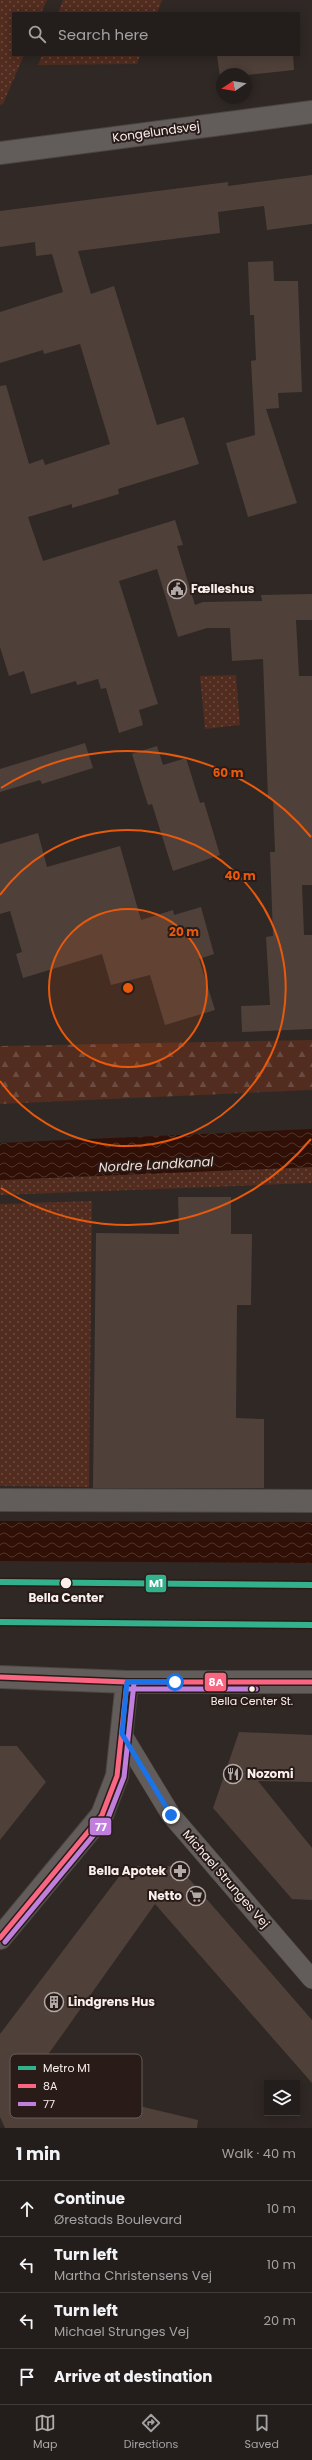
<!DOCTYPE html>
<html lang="en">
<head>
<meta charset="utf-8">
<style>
	:root { --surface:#231e1c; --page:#2b2725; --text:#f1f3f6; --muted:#a3a2a3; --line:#403c3b; --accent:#b2aaa7 }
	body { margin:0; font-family:Poppins,sans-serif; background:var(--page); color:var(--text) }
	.controls { position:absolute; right:12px; bottom:12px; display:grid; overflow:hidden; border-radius:0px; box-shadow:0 2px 10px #0003 }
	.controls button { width:36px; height:36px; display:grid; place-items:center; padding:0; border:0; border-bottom:1px solid var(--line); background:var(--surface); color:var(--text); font:20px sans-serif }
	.compass { position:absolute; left:216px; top:68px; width:36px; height:36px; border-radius:50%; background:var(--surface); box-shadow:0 2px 10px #0003; rotate:258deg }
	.stop { position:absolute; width:12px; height:12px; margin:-9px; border:3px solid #1a73e8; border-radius:50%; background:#fff }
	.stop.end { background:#1a73e8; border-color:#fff; box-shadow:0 1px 4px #0008 }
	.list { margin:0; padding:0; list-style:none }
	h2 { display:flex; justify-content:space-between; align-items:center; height:52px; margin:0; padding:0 16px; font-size:17px }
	h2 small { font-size:13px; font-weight:400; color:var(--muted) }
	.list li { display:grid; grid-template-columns:26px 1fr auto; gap:12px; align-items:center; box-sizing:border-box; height:56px; padding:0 16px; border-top:1px solid var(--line) }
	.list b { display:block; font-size:15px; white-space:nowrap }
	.list p { margin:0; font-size:13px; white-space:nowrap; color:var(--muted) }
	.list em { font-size:13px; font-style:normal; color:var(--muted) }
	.icon { flex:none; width:22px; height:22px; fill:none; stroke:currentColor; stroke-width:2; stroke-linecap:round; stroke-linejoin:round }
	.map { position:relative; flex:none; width:312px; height:2128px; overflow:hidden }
	.search { position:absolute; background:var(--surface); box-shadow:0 2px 10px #0003; left:12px; right:12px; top:12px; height:44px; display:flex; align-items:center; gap:10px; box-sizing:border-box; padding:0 14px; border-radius:0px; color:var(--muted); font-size:15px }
	.sheet { height:276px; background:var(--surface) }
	nav { display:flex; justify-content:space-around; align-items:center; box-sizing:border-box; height:56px; border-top:1px solid var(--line); background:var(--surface); font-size:11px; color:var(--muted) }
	nav a { display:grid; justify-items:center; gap:2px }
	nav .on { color:var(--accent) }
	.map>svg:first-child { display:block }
	.green { fill:url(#green-dots) }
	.forest { fill:url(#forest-firs) }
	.water { fill:url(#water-waves) }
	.building { fill:#50403a }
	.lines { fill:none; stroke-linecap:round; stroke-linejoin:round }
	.pedestrian-casing { stroke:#4c4643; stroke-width:20 }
	.minor-casing { stroke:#4c4643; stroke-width:24 }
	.tertiary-casing { stroke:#4c4643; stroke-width:24 }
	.pedestrian { stroke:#625c5a; stroke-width:19 }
	.minor { stroke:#625c5a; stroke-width:22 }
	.tertiary { stroke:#625c5a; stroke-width:22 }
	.bus-1-casing { stroke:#291c18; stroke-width:8 }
	.bus-2-casing { stroke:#291c18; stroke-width:8 }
	.bus-1 { stroke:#fa6682; stroke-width:5 }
	.bus-2 { stroke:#c07fdc; stroke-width:5 }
	.metro-1-casing { stroke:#291c18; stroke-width:9 }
	.metro-1 { stroke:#33b18c; stroke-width:6 }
	.route { stroke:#1a73e8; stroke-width:5 }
	.ring { fill:none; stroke:#e8590c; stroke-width:2 }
	.stop-dot { fill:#f9f0ed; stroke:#291c18; stroke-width:1.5 }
	.labels { text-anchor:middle; stroke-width:4; stroke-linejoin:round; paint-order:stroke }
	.bus-label { font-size:11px; fill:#f9f0ed; stroke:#291c18 }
	.street-label { font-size:12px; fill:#f9f0ed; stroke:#291c18 }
	.poi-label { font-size:12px; font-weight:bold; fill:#f9f0ed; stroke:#291c18; text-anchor:start }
	.stop-label { font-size:12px; font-weight:bold; fill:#f9f0ed; stroke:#291c18 }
	.water-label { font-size:13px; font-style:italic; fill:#f3ded6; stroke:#291c18 }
	.key { fill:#291c18; stroke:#675c58; stroke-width:1 }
	.key-label { font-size:11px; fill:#f9f0ed }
	.centre { fill:#e8590c; stroke:#291c18; stroke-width:2 }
	.ring-label { font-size:12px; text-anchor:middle; font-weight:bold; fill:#e8590c; stroke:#291c18; stroke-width:4; stroke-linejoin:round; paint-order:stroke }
	.line-badge { stroke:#291c18; stroke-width:1.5 }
	.badge-label { font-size:11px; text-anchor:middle; font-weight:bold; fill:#fff }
</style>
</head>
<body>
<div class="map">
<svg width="312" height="2128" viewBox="0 0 312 2128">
	<defs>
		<pattern id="green-dots" width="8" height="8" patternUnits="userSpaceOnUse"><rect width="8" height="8" fill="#512c1f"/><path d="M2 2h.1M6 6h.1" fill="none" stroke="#6b4b40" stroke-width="1.8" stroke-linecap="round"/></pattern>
		<pattern id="forest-firs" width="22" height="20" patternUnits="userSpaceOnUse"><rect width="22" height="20" fill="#512c1f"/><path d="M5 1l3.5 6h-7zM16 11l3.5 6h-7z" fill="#6b4b40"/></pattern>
		<pattern id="water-waves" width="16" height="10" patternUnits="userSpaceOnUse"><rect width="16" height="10" fill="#301006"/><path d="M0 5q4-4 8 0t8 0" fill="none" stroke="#4f332b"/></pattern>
	</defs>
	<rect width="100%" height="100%" fill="#2f2825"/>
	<!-- green -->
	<path class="green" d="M0 0H47L41 13H13V55H24L3 104 0 105Z
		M63 0H162L157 13H58Z
		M42 55H140L137 64 38 65Z
		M236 675 240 725 205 729 200 676Z
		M312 1167V1183L0 1195V1180Z
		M92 1201 89 1487 0 1486V1204Z"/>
	<!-- forest -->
	<path class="forest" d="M312 1040V1090L0 1104V1046Z"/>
	<!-- water -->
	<path class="water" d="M312 1129V1167L0 1180V1143Z
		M0 1521 312 1522V1563L0 1561Z"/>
	<!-- building -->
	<path class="building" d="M217 55H293L294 70 246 75 222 74 220 77Z
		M312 175V224L267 230 264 206 218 212 220 233 78 251 91 294 114 286 157 425 184 417 199 464 118 489 119 494 72 508V504L28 517 43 561 175 520 183 545 177 546 195 605 203 602 262 601 261 595 312 594V620H296L299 676H312V885H302L304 935H312V1029L242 1032 241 1006 270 1005 266 937 273 936 270 852H275L273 799H268L263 659 232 661 230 628H207L178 637 157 569 119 581 158 704 139 710 143 725 119 733 106 688 101 689 98 679 77 685 76 681 31 694 24 671 9 676 0 647V386L6 385 29 464 43 459 45 465 110 444 80 344 44 354 43 350 0 363V312L63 292 52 254 36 256 35 242 0 247V211L228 182V186Z
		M273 261 274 281H298L302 392 278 393 279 408 266 409 297 503 248 517 226 443 255 435 251 361 256 360 254 315H250L248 262Z
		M85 743 93 768 42 784 40 780 0 792V769Z
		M157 746 163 765 186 758 200 803 204 802 220 855 173 871 152 804 148 805 132 754Z
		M38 833 47 867 120 846 141 920 173 910 174 915 201 907 214 954 199 959 215 1010 165 1025 150 975 111 985 102 954 23 978 16 954 22 952 10 911 0 914V844Z
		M178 1197H231V1234H252L251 1305H237L236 1418 264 1419V1488H93L96 1233 179 1234Z
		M239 1732 312 1735V1782L258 1781 312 1848V1900L292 1899 213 1808Z
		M0 1746H17L46 1782 0 1840Z
		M127 1866H178L312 2020V2083L155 1904 30 2080 198 2120 197 2128H5L0 2117V2034Z"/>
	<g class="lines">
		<defs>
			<path id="pedestrian" d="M122 1734 171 1815 312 1979"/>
			<path id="minor" d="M0 1500 312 1501"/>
			<path id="tertiary" d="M0 153 312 112
				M0 1677 127 1682H312
				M0 1938 102 1815 117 1776 127 1682"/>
		</defs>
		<!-- pedestrian casing -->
		<use href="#pedestrian" class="pedestrian-casing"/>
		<!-- minor casing -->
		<use href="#minor" class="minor-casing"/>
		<!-- tertiary casing -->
		<use href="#tertiary" class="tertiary-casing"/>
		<!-- pedestrian -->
		<use href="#pedestrian" class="pedestrian"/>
		<!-- minor -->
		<use href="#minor" class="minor"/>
		<!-- tertiary -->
		<use href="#tertiary" class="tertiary"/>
		<defs>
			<path id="bus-1" d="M0 1677 127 1682H312
				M0 1938 102 1815 117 1776 127 1682"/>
			<path id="bus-2" d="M127 1689H256
				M5 1942 108 1818 124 1777 134 1683"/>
		</defs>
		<!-- bus-1 casing -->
		<use href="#bus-1" class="bus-1-casing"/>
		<!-- bus-2 casing -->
		<use href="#bus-2" class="bus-2-casing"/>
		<!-- bus-1 -->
		<use href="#bus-1" class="bus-1"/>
		<!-- bus-2 -->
		<use href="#bus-2" class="bus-2"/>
		<defs>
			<path id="metro-1" d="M0 1582 312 1585
				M0 1622 312 1625"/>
		</defs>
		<!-- metro-1 casing -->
		<use href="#metro-1" class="metro-1-casing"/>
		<!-- metro-1 -->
		<use href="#metro-1" class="metro-1"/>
	</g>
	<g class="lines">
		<!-- route -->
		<path class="route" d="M171 1815 122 1734 127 1682H175"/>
	</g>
	<!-- distance rings -->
	<circle cx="128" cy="988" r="79" fill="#e8590c" fill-opacity=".12"/>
	<g class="ring">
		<circle cx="128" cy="988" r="79"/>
		<path d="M0 895A158 158 0 1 1 0 1081"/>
		<path d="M311 1139A237 237 0 0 1 1 1188M1 788A237 237 0 0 1 311 837"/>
	</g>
	<!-- icons -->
	<defs>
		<symbol id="civic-ring" viewBox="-11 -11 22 22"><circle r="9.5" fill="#291c18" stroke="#b2aaa7" stroke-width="1.5"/><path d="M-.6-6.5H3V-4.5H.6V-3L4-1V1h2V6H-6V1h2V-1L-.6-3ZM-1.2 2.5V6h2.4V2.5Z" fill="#b2aaa7"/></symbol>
		<symbol id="restaurant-ring" viewBox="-11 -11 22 22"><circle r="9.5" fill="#291c18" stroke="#b2aaa7" stroke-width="1.5"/><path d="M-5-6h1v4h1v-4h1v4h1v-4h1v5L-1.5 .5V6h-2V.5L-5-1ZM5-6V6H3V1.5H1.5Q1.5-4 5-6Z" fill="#b2aaa7"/></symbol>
		<symbol id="pharmacy-ring" viewBox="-11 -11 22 22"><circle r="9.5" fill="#291c18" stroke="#b2aaa7" stroke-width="1.5"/><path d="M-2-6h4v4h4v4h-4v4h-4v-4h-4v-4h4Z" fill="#b2aaa7"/></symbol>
		<symbol id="supermarket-ring" viewBox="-11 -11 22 22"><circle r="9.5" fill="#291c18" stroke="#b2aaa7" stroke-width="1.5"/><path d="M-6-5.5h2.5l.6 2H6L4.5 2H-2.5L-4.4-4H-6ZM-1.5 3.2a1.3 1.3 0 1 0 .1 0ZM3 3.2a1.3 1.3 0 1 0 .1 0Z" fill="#b2aaa7"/></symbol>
		<symbol id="building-ring" viewBox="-11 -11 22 22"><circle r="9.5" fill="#291c18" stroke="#b2aaa7" stroke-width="1.5"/><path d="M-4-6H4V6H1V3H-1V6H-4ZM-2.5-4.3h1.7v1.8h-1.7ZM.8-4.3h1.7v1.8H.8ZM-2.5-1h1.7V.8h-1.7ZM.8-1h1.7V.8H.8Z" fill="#b2aaa7"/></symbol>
	</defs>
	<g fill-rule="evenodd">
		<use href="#civic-ring" x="166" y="578" width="22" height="22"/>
		<use href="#restaurant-ring" x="222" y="1763" width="22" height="22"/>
		<use href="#pharmacy-ring" x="169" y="1860" width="22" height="22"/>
		<use href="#supermarket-ring" x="185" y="1885" width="22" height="22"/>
		<use href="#building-ring" x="43" y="1991" width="22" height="22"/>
	</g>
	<!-- markers -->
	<g class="stop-dot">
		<circle cx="66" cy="1583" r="6"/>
		<circle cx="252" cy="1689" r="3.5"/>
	</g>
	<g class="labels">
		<!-- bus labels -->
		<g class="bus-label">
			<text x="252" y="1705">Bella Center St.</text>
		</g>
		<!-- street labels -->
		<g class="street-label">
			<text transform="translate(156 132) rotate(-8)" y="4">Kongelundsvej</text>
			<text transform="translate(226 1879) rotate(49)" y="4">Michael Strunges Vej</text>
		</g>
		<!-- poi labels -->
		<g class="poi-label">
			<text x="191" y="593">Fælleshus</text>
			<text x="247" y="1778">Nozomi</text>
			<text x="166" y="1875" text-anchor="end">Bella Apotek</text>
			<text x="182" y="1900" text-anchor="end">Netto</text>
			<text x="68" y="2006">Lindgrens Hus</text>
		</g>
		<!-- stop labels -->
		<g class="stop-label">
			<text x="66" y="1602">Bella Center</text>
		</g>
		<!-- water labels -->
		<g class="water-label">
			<text transform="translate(156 1164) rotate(-3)" y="5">Nordre Landkanal</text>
		</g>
	</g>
	<!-- legend -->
	<rect x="10" y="2054" width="132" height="64" rx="6" class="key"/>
	<rect x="18" y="2066" width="18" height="4" fill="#33b18c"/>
	<rect x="18" y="2084" width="18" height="4" fill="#fa6682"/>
	<rect x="18" y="2102" width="18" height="4" fill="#c07fdc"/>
	<g class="key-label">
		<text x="43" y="2072">Metro M1</text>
		<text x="43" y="2090">8A</text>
		<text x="43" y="2108">77</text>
	</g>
	<circle cx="128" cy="988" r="6" class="centre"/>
	<g class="ring-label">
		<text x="228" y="777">60 m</text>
		<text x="240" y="880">40 m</text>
		<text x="184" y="936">20 m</text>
	</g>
	<g class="line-badge">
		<rect x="145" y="1574" width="22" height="19" rx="4" fill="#33b18c"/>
		<rect x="204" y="1672" width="23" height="20" rx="4" fill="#fa6682"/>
		<rect x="89" y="1817" width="23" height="19" rx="4" fill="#c07fdc"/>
	</g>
	<g class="badge-label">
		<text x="156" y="1587">M1</text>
		<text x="216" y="1686">8A</text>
		<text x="101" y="1831">77</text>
	</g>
</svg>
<div class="controls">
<button><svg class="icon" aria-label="layers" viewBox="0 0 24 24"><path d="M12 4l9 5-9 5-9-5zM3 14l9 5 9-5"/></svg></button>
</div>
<svg class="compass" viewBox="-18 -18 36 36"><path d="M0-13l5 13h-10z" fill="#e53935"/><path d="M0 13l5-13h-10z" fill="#a3a2a3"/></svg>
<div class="stop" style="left:175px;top:1682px"></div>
<div class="stop end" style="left:171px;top:1815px"></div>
<div class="search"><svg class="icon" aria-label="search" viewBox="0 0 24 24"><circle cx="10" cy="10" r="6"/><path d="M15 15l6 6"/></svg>Search here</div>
</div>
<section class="sheet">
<h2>1 min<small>Walk · 40 m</small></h2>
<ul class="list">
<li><svg class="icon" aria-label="ahead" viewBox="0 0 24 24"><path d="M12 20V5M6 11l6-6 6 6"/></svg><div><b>Continue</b><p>Ørestads Boulevard</p></div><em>10 m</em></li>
<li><svg class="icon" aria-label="left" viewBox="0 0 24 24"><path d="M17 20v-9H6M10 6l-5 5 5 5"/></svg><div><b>Turn left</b><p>Martha Christensens Vej</p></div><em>10 m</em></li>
<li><svg class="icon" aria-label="left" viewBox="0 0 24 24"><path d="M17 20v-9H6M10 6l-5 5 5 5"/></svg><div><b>Turn left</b><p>Michael Strunges Vej</p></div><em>20 m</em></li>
<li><svg class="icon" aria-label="arrive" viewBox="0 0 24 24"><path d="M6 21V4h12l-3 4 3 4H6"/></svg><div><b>Arrive at destination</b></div></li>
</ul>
</section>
<nav>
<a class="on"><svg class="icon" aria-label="map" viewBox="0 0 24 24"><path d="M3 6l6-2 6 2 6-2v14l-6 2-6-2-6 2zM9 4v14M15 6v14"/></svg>Map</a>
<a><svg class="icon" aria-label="directions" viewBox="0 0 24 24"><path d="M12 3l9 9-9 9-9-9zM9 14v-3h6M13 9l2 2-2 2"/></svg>Directions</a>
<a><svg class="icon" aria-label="saved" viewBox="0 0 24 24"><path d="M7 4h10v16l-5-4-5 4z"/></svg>Saved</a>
</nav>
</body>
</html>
